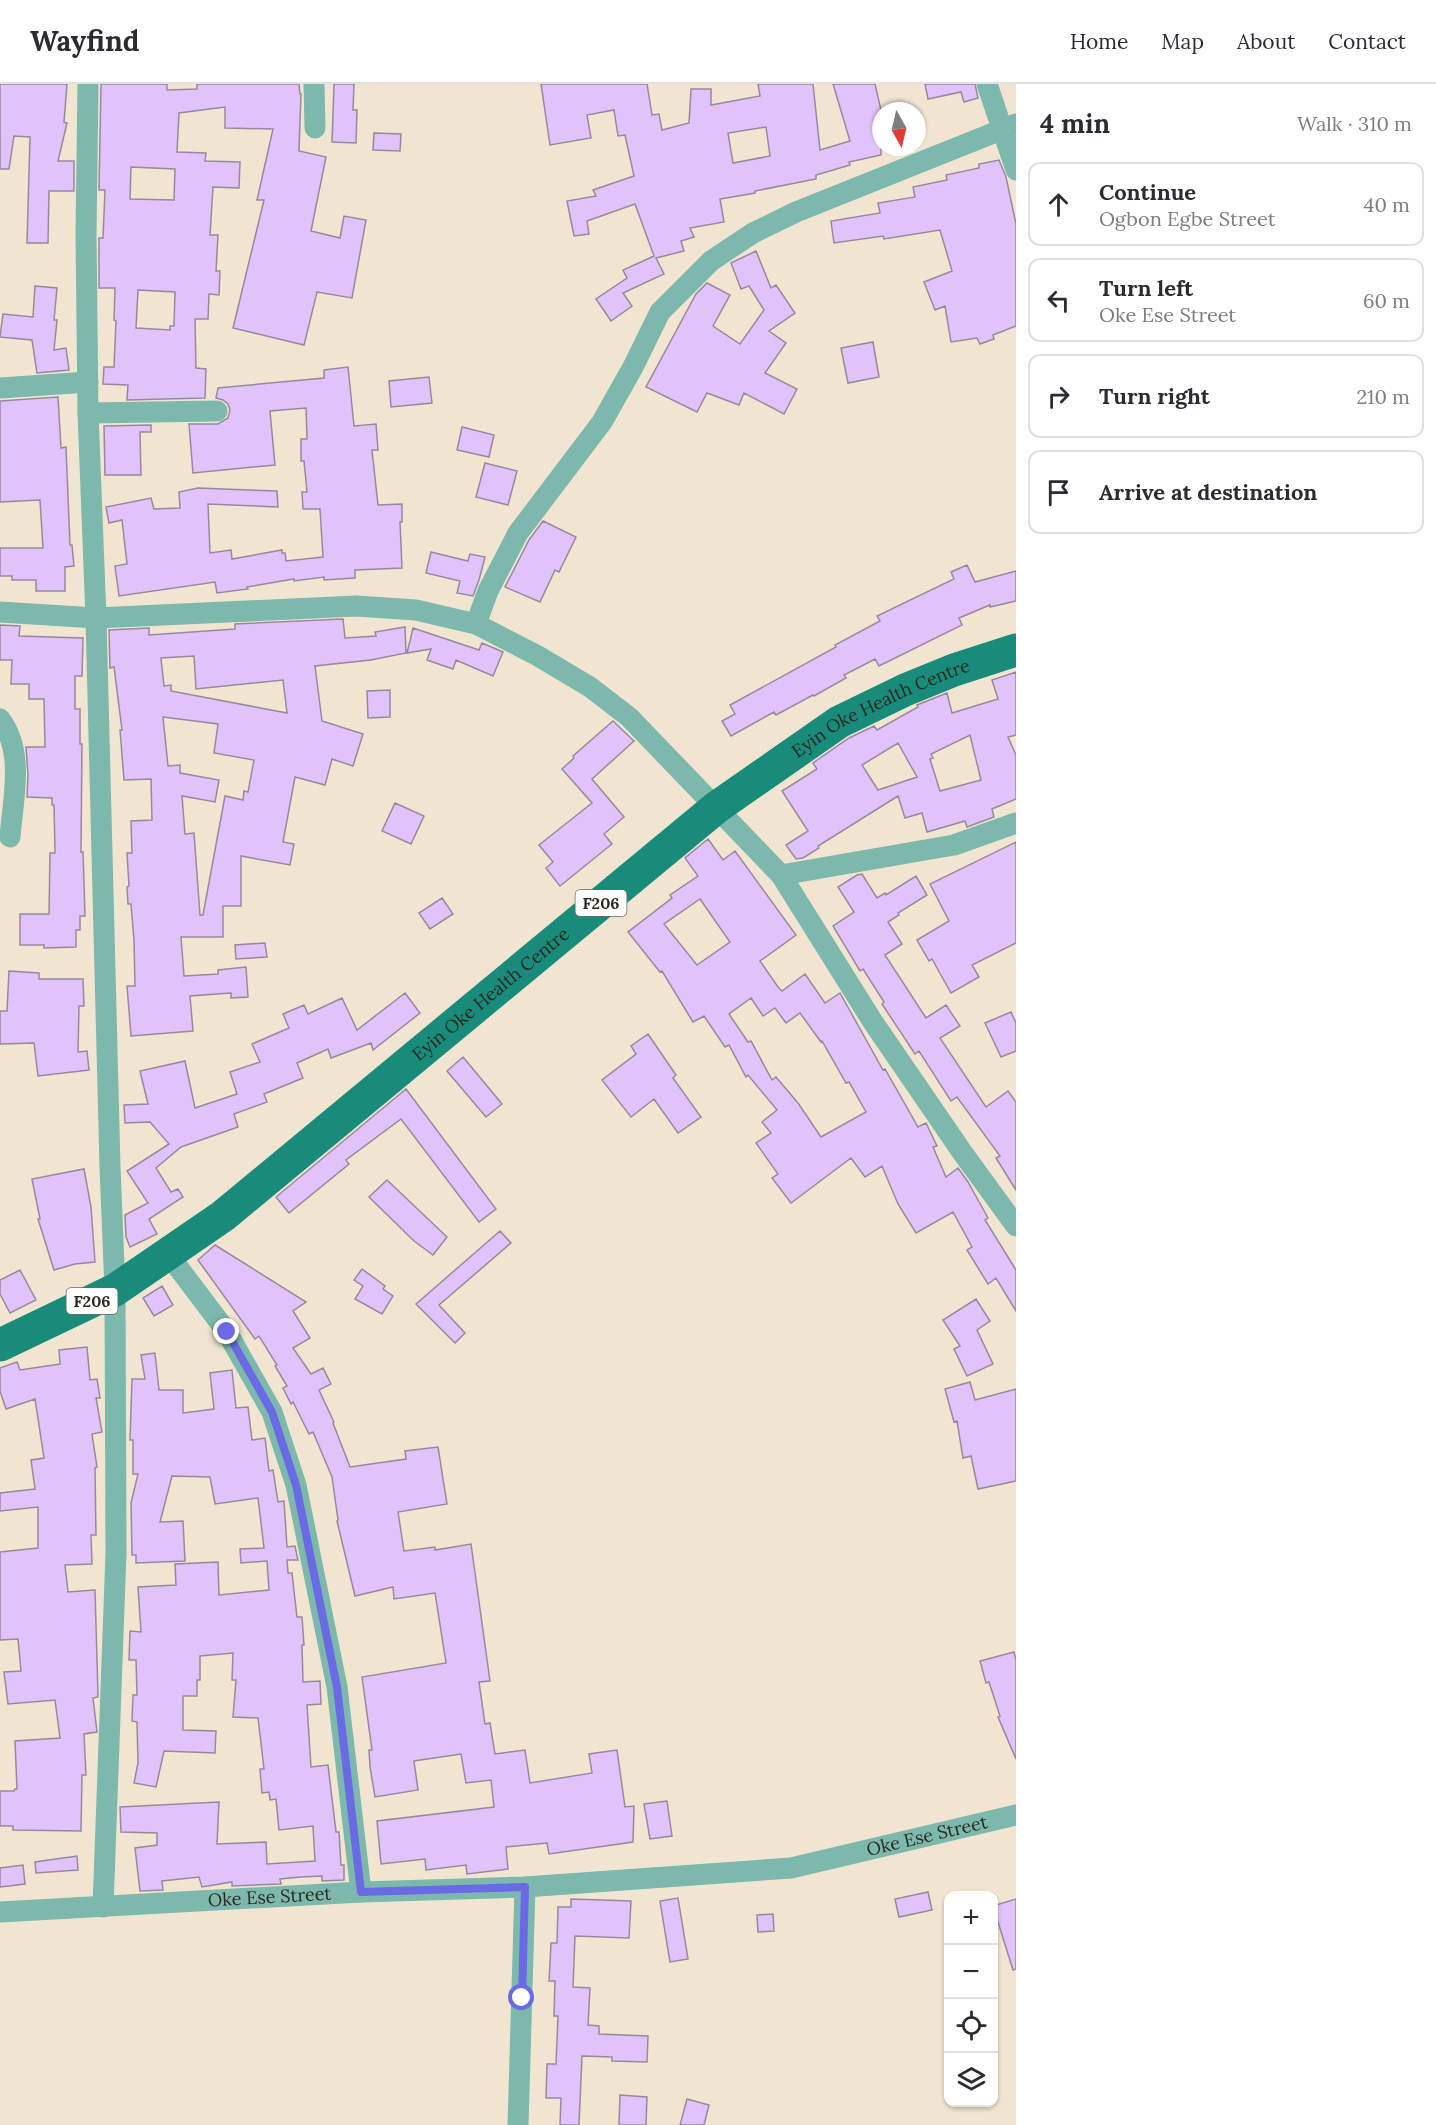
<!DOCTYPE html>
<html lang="en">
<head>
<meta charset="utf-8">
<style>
	:root { --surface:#fff; --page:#f2f2f3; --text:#2b2b33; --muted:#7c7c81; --line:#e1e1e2 }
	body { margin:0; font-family:Lora,serif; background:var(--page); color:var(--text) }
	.controls { position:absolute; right:18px; bottom:18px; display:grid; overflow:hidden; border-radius:12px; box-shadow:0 2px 4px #0004 }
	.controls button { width:54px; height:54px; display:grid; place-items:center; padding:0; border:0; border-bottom:2px solid var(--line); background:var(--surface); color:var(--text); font:30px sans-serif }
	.compass { position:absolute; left:872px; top:18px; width:54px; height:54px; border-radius:50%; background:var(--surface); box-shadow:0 2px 4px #0004; rotate:172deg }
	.stop { position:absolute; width:18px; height:18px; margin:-14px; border:4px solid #6a6ae4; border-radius:50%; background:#fff }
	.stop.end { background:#6a6ae4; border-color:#fff; box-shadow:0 2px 6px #0008 }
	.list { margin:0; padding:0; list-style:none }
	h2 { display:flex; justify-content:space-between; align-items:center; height:78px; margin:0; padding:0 24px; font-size:26px }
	h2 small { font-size:20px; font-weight:400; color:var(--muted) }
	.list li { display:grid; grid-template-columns:39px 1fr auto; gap:18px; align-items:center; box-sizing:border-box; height:84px; margin:0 12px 12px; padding:0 12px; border:2px solid var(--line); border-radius:12px }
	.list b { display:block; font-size:22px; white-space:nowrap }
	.list p { margin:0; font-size:20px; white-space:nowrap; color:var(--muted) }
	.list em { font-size:20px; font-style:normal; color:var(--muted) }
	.icon { flex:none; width:33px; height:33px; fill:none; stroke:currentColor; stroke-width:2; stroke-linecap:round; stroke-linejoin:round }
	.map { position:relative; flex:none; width:1016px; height:2041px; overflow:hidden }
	header { display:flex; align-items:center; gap:36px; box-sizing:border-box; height:84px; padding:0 30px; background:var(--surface); border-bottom:2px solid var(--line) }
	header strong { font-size:28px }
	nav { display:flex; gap:33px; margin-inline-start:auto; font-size:21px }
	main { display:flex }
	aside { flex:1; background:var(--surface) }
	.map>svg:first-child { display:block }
	.building { fill:#e2c2fb; stroke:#958a9d; stroke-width:1.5; fill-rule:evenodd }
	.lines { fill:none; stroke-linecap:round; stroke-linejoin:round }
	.minor { stroke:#7cb8ac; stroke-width:21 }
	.primary { stroke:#188b7a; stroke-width:33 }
	.route { stroke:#6a6ae4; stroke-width:8 }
	.labels { text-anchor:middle; stroke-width:6; stroke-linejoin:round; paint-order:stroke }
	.shield { fill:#fff; stroke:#6c6964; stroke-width:1.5 }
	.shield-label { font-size:16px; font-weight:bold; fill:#2d2921 }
	.street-label { font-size:18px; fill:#2d2921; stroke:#fff }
</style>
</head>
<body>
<header>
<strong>Wayfind</strong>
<nav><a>Home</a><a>Map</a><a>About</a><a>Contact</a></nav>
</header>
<main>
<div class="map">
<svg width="1016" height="2041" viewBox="0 0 1016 2041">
	<rect width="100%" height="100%" fill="#f1e5d1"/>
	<!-- building -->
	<path class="building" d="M0 0H67L64 38 67 39 58 77H74V107H49L48 159H27L30 53 14 52 9 85H0Z
		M101 0H167V6L197 5V0H299L300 10H301L299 67 326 73 311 147 340 154 344 132 366 136 352 214 317 208 304 261 233 244 264 116H257L273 45 225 44V23L179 29 177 68 206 69 205 77 240 78 239 104 213 103 210 151H218L216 187H220L219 211 209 210 208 235H195L196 284 206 285 205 314 127 316 128 301 103 300 104 283H114L116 237 114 236 115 204H99V154H103L105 106H99ZM131 83 175 85 174 116 130 115ZM138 206 175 208 174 242H170V246L136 244Z
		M334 0H354L353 26H357L356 59 332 58Z
		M541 0H647L652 31 659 30 662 46 689 39 691 5H711V21L760 12 758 0H813L820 66 850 57 833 0H875L881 26V71L849 78 850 81 816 91V95L755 107V109L720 115 724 138 690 144 694 153 681 157 684 167 656 174 664 190 623 209 632 222 611 237 596 215 627 194 623 186 654 172 635 120 587 137 589 150 574 152 567 117 596 112 593 106 634 92 625 51 618 52 614 26 587 31 591 54 550 61ZM766 43 770 72 733 79 728 49Z
		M925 0H975L978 14 964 18 961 8 928 15Z
		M374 49 401 50 400 67 373 66Z
		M999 76 1006 93 1016 140V242L993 251 994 255 980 260 977 254 951 258 945 222 935 226 924 198 952 187 940 146 884 155 883 152 834 159 831 137 880 129 878 119 915 113 913 103 947 96 946 91 979 84V80Z
		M756 167 771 204 776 201 795 229 769 247 786 259 765 289 797 305 784 330 744 309 739 321 707 309 697 328 646 303 696 210 707 199 730 211 713 242 740 260 764 226 749 202 741 205 731 179Z
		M35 202 57 204 54 236H57L54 266 66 264 69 286 37 289 32 256 0 253 3 230 33 233Z
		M873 258 879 293 848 299 841 264Z
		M348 283 354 342 376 340 378 366H372L378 421 402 420V438H400L402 484 355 486V494L324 496V493L294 497V495L247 503 248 505 217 509 215 498 119 512 115 482 127 480 122 436 109 439 106 423 151 414 154 425 180 424 179 408 198 404 277 407 278 423 208 420 210 469 231 466 232 475 282 466V469H285L286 477 323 473 320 425H303L302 408H307L304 377H301V355H307L306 324 270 327 275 381 193 389 189 340H218L228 334 230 326 228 320 223 316 216 314 218 304 324 294V286Z
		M429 293 432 319 391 323 389 297Z
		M58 313 61 364 66 363 70 461H72L74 482 65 483V507H36V496H12V492H0V464H43L40 416 0 418V317Z
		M151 341V348H140L141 391H105L104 342Z
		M462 343 494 351 489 373 457 366Z
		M485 379 517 387 508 421 476 413Z
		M543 437 576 453 559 488 555 486 540 518 505 503 529 456Z
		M431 468 468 477 470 470 485 473 479 496 473 512 457 509 460 497 426 489Z
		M967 481 975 498 1016 487V517L990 523V521L959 534 962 541 879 582 875 575 844 591 846 594 814 612 813 611 776 631 774 628 731 652 722 637 735 630 730 621 836 563 835 561 880 537 877 532 954 495 951 488Z
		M343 535 345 554 376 552 375 548 405 543 406 569 371 576 315 582 322 637 363 650 353 682 332 675 325 701 295 693 283 758 294 760 290 781 241 772V822H223V853H181L184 892 218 890V886L246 883 248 913 231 914V909L190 912 193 947 131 952 127 902H135L134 857 131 820H128L127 803 129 802 127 769H132L131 737 152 736 151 695 124 696 120 646H122L114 583 110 584 109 546 149 544V551L235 545V540ZM194 572 196 605 283 596 287 629 171 607V601L164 602 161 574ZM163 633 218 640 214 669 254 676 248 708 244 707 243 716 225 712 203 831H200L194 749 185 750 182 712 215 718 219 696 180 689V681L168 682Z
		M0 541 20 542 19 552 83 554 82 592H75V625H80V660H82L81 768H83L85 832H80V846H76V863L44 864V861H20V830H49L50 769H55L54 721H52V714L27 713 28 691 26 663H45L44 615H29V600H11L12 576H0Z
		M413 544 479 566 482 559 503 568 493 592 456 576 453 585 427 576 431 565 407 569Z
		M1016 588V651L1008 653 1016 671V715L992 725 994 733 967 743 965 737 927 748 922 729 905 734 898 712 818 762 819 764 803 774 796 775 786 761 808 747 782 707 817 685 813 679 849 654 874 642 877 646 918 623 917 621 947 609 952 629 998 615 992 596ZM970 651 981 696 940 707 930 675 933 674 931 670ZM898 659 917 693 878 706 862 681Z
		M390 606V633L368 634 367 607Z
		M613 637 634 657 592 695 624 733 604 750 612 760 560 802 546 784 553 778 539 761 592 719 562 685 574 674 573 672Z
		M395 719 424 732 411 760 382 747Z
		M708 755 723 776 735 767 796 851 760 877 778 903 782 907 805 890 825 919 840 909 883 986 885 985 918 1043 926 1039 937 1062 933 1063 946 1093 958 1084 968 1098 988 1134 985 1136 1016 1186V1227L996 1194 988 1200 967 1166 972 1163 953 1128 916 1149 898 1120 882 1082 865 1093 851 1074 791 1119 772 1094 778 1090 756 1059 771 1049 762 1038 777 1026 748 991 746 993 729 961 725 963 704 932 693 938 662 887 660 888 628 848 672 814 670 811 698 792 685 774ZM700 815 730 858 697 881 664 840ZM751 914 763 932 775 924 786 939 800 929 821 958 822 957 846 999 849 998 866 1028 821 1053 798 1019 776 993 772 996 751 957 748 958 729 930Z
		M1016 758V859L972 881 979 893 951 909 932 875 929 877 917 856 949 837 930 800Z
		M862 790 877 814 885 809 886 811 916 792 927 811 898 829 899 831 888 838 902 860 885 871 926 934 946 921 960 942 940 954 986 1023 1008 1007 1016 1018V1106L996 1074 1000 1072 957 1013 951 1017 919 967 915 970 882 920 884 918 863 885 860 887 833 842 854 828 838 803 857 791Z
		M442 814 453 830 430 845 419 829Z
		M265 859 267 873 236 875 235 861Z
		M9 887 39 889V895H83L84 922H79L78 968 87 967 89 986 38 992 34 959 0 960V927H7Z
		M405 909 420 929 373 966 371 959 331 974 328 965 297 979 303 994 264 1010 267 1018 234 1030 238 1043 181 1063 156 1084 171 1108 178 1105 183 1113 149 1135 157 1150 130 1163 126 1153 125 1131 148 1119 127 1087 169 1060 150 1038 125 1039 124 1021 148 1020 140 987 185 977 195 1024 237 1010 230 988 260 978 252 960 289 944 283 930 304 921 308 930 342 914 357 946Z
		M1011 928 1016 939V967L1001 973 985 939Z
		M648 950 676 991 673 994 701 1033 678 1049 654 1015 631 1033 602 996 636 970 631 962Z
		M463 973 502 1020 486 1033 447 987Z
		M406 1005 496 1125 479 1138 401 1035 346 1076 349 1080 289 1129 276 1113Z
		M84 1085 91 1123 95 1178 75 1180 54 1186 38 1135H40L32 1095Z
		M387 1096 447 1153 433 1171 414 1157 369 1113Z
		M500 1147 511 1159 439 1221 465 1249 455 1259 416 1220Z
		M215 1161 306 1218 293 1227 310 1254 293 1264 311 1290 323 1284 331 1300 319 1306 334 1338 333 1339 350 1383 406 1375 405 1367 438 1363 447 1420 398 1428 404 1467 435 1463V1466L471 1460 490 1597 479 1598 485 1640 490 1639 495 1670 525 1666 530 1699 592 1689 589 1670 617 1666 625 1723 634 1722 633 1758 549 1770 547 1759 506 1763 508 1785 467 1790 466 1781 426 1786 425 1775 381 1780 377 1737 494 1723 491 1696 466 1699 461 1670 414 1677 418 1706 375 1713 370 1683 369 1666H372L362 1593 446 1579 435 1509 394 1515 393 1503 355 1512 337 1437 338 1436 332 1393 313 1348 309 1350 293 1318 291 1320 283 1304 287 1302 275 1282 277 1281 259 1252 255 1255 198 1176Z
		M362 1185 385 1202 383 1205 393 1212 382 1230 355 1215 363 1202 354 1196Z
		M20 1186 36 1216 10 1229 0 1210V1196Z
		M162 1202 173 1221 154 1232 143 1214Z
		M976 1215 990 1237 977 1246 993 1280 967 1292 954 1265 960 1262 943 1236Z
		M87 1263 90 1296 97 1295 100 1314H96L102 1348 92 1350 97 1383 95 1384 96 1451H91L92 1480 65 1481 68 1508 95 1506 98 1611V1613L93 1614 97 1648 84 1650 86 1691H82L81 1747 13 1746V1742H0V1707H14L15 1705H17L15 1657 60 1654 55 1616 8 1620 4 1588 21 1587 18 1555 0 1556V1468L38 1464V1423L0 1427V1409L35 1405 31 1376 44 1374 35 1315 6 1325 0 1307V1284L17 1278 20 1286 60 1280 59 1266Z
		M155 1269 159 1306H183V1329L214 1325 210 1289 232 1286 236 1324 248 1323 252 1356 265 1354 269 1387 273 1386 278 1418 284 1417 287 1463 295 1462 297 1472 298 1476H287L288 1489H292L297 1533H302L304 1561H302L303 1598 320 1597 321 1620 307 1621 311 1683 328 1681 336 1748H339L341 1781H344V1796L322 1797V1792L301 1793 280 1795 281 1800 232 1802V1798L202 1803 199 1793 162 1797 163 1806 140 1807 135 1764 157 1761V1749L121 1748 120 1723 219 1718 217 1760 266 1758 267 1780 315 1777 313 1742 279 1746 276 1715 270 1716 269 1708 262 1709 260 1685H264L258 1634 233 1633 236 1596H232L233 1569 200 1572V1596H197V1612H183V1646L216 1647 215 1669 164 1667 156 1703 134 1699 138 1679 137 1638 132 1637 133 1611H137L136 1576H129L130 1547 141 1548 138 1503 176 1501 175 1480 218 1478 219 1511 269 1506 267 1477 241 1479 240 1465 264 1464 258 1414 215 1420 210 1393 172 1392 160 1438 183 1437 185 1477 136 1479V1471H132L131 1419 138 1390H133V1356H130L132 1295H145L141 1271Z
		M970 1298 975 1316 1016 1305V1397L978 1405 971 1372 963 1374 957 1337 954 1338 945 1305Z
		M1014 1568 1016 1576V1675L998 1633 1000 1632 989 1598 986 1599 980 1577Z
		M667 1717 672 1752 650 1755 644 1720Z
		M77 1772 78 1786 36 1789 35 1778Z
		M23 1781 25 1800 0 1803V1784Z
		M928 1808 932 1826 899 1833 895 1815Z
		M678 1814 688 1875 670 1878 660 1817Z
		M571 1815 631 1817 629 1854 575 1852 573 1903 590 1904 588 1941 599 1942V1950L648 1952 647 1978 612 1977V1973L582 1972 579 2041H560L561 2014H546L547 1980H556L558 1932H554L555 1897H549L551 1859H557L558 1823H571Z
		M1016 1815V1885L1013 1886 993 1822Z
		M773 1830 774 1847 758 1848 757 1831Z
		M620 2011 647 2013 646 2041H619Z
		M687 2015 709 2021 704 2041H680Z"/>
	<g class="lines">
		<!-- minor -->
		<g class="minor">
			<path d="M88 0 86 150 88 329 96 534 110 1083 115 1206 116 1469 103 1823"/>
			<path d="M314 0 315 44"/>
			<path d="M987 0 1016 86"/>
			<path d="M0 304 88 298"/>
			<path d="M88 329 217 327"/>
			<path d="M0 528 96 534 356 522 416 526 476 540 538 572 590 603 629 633 781 791 873 938 962 1068 1016 1142"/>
			<path d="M476 540 488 507 518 449 602 338 633 283 660 228 711 177 753 149 796 128 1016 40"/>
			<path d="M0 635C25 668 13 714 10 753"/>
			<path d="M781 791 954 761 1016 739"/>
			<path d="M168 1170 227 1248 272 1328 296 1401 337 1603 361 1808"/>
			<path id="s1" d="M0 1828 361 1808 525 1803 791 1784 1016 1731"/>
			<path d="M518 2041 525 1803"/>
		</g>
		<!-- primary -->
		<path class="primary" id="s2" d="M0 1261 115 1206 223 1132 717 723 839 638 905 606 954 586 1016 566"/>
	</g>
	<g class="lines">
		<!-- route -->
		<path class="route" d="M227 1248 272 1328 296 1401 337 1603 361 1808 525 1803 522 1914"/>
	</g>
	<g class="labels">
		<!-- shield labels -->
		<g class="shield">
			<rect x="575.5" y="806" width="51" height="26" rx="4.5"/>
			<rect x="66.5" y="1204" width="51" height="26" rx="4.5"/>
		</g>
		<g class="shield-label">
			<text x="601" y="825">F206</text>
			<text x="92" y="1223">F206</text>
		</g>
		<!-- street labels -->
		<g class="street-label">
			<text dy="6" stroke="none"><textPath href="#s2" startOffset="1092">Eyin Oke Health Centre</textPath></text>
			<text dy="6" stroke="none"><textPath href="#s2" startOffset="606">Eyin Oke Health Centre</textPath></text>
			<text dy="6" stroke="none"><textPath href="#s1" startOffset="932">Oke Ese Street</textPath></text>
			<text dy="6" stroke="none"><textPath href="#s1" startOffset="270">Oke Ese Street</textPath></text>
		</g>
	</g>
</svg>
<div class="controls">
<button>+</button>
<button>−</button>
<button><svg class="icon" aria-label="locate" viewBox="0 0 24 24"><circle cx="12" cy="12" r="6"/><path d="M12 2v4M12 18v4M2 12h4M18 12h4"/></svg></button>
<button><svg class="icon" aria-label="layers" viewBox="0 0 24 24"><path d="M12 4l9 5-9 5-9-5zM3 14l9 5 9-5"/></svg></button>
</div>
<svg class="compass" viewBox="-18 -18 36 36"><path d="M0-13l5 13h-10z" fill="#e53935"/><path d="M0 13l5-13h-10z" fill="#7c7c81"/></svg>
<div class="stop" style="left:522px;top:1914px"></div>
<div class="stop end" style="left:227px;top:1248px"></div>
</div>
<aside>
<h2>4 min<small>Walk · 310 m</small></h2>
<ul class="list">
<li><svg class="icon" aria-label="ahead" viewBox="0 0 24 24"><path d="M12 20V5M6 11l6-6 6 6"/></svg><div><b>Continue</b><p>Ogbon Egbe Street</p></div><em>40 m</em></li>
<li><svg class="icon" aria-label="left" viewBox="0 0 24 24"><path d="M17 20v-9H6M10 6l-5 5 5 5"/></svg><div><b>Turn left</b><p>Oke Ese Street</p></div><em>60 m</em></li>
<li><svg class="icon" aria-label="right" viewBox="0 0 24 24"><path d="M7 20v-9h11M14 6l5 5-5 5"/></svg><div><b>Turn right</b></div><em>210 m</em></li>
<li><svg class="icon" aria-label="arrive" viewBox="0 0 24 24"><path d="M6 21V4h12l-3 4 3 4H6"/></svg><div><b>Arrive at destination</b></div></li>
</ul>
</aside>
</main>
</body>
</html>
